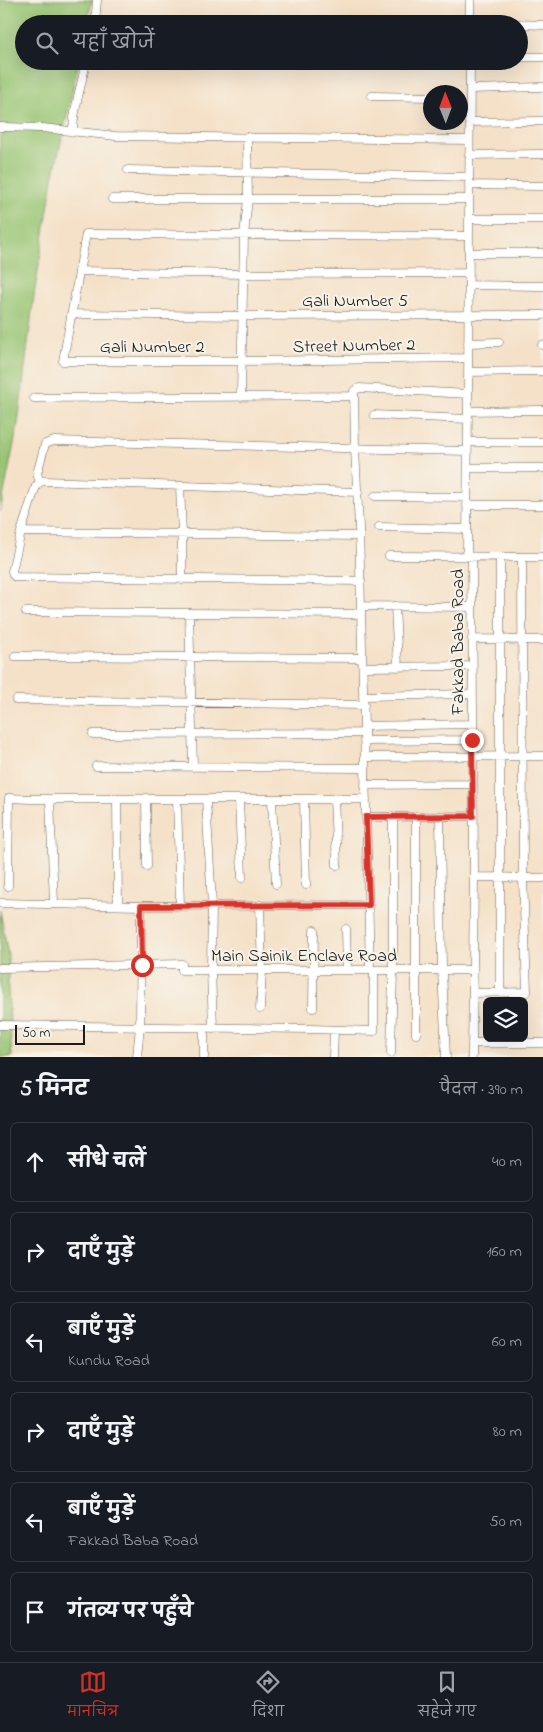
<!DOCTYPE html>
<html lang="hi">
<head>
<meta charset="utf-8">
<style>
	:root { --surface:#171b24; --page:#20242c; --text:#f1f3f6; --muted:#9ea1a6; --line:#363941; --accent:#d93025 }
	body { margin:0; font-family:"Indie Flower","Playpen Sans Deva",sans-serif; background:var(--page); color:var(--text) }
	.controls { position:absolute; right:15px; bottom:15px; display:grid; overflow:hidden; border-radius:8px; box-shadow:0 5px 20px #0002 }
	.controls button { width:45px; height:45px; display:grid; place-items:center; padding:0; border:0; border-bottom:1px solid var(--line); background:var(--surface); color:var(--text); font:25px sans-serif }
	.compass { position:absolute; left:423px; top:85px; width:45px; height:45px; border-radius:50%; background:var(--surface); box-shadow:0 5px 20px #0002; rotate:359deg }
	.scale { position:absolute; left:15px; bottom:12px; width:70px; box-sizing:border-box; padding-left:5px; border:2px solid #1c1c1c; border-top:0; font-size:14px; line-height:18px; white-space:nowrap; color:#1c1c1c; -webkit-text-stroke:4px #f7f3e8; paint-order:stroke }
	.stop { position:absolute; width:15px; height:15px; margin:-11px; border:4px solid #d93025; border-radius:50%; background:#fff }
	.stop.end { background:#d93025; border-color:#fff; box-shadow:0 1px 5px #0008 }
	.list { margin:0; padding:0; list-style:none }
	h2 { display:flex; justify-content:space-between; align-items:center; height:65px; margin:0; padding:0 20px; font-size:21px }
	h2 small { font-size:16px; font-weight:400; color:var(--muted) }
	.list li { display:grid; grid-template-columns:32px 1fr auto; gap:15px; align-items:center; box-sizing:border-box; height:80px; margin:0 10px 10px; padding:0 10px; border:1px solid var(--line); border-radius:8px }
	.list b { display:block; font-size:19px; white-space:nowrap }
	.list p { margin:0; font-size:16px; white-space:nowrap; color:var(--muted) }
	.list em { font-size:16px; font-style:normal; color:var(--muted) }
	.icon { flex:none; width:28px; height:28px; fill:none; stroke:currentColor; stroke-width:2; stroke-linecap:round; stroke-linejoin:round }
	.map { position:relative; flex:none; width:543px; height:1057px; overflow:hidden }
	.search { position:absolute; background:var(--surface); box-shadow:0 5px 20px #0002; left:15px; right:15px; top:15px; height:55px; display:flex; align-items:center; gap:12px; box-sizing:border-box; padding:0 18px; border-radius:28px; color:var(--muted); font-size:19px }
	.sheet { height:605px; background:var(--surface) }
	nav { display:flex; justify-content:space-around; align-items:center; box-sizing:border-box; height:70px; border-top:1px solid var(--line); background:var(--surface); font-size:14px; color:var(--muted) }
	nav a { display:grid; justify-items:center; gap:2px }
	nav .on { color:var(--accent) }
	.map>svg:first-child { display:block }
	.green { fill:#97c472; stroke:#5a7047 }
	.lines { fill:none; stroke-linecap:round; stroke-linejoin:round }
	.minor-casing { stroke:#686158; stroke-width:9 }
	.minor { stroke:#fff; stroke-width:8 }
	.route { stroke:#d93025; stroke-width:6 }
	.labels { text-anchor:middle; stroke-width:4; stroke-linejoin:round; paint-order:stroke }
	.street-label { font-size:18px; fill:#1c1c1c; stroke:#f7f3e8 }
</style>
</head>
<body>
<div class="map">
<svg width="543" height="1057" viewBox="0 0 543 1057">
	<rect width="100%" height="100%" fill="#f7f3e8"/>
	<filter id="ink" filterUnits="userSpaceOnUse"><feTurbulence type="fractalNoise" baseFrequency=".02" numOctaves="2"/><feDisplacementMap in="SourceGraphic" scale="10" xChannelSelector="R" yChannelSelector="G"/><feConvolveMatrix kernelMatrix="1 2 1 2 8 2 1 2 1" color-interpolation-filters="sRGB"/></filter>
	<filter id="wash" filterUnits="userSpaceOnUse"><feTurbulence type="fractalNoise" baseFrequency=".0096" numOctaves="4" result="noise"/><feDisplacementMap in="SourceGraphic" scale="20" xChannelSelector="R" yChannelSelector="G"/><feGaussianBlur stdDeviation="1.12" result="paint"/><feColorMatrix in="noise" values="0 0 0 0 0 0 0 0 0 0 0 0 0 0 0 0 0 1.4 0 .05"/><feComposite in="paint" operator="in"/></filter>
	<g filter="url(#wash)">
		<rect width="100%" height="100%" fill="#f5e1c8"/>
		<!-- green -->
		<path class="green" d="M0 0H92L87 24H24V61H79L53 178 34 295 18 424 0 512Z
			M0 910 8 955V991L12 1057H0Z"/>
	</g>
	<g filter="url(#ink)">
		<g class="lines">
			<defs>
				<path id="minor" d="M470 22 508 24
					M95 24 97 0
					M470 24V0
					M519 24 543 25
					M519 57H543
					M85 62 361 64 460 61
					M470 89 543 87
					M372 96 430 97
					M469 122 543 121
					M0 127 43 128 116 136 469 140
					M73 132C73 108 82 85 86 61
					M469 155 543 154
					M128 170 469 177
					M469 185 543 186
					M112 199H469
					M469 219H543
					M469 253H543
					M79 271 243 274 469 273
					M469 285 543 286
					M71 314 242 316 543 315
					M468 343 499 342
					M542 345H543
					M468 358 241 361H63L86 234 469 236
					M468 372 543 371
					M241 397 244 235 248 199 247 137
					M34 398 354 396
					M468 411 543 410
					M374 415 468 419
					M468 442H543
					M468 468H543
					M40 482 37 474 45 444 54 441 467 451
					M180 486 182 534V580
					M358 492 44 481 40 482 36 486 21 532 360 536
					M375 496 467 497
					M467 505H543
					M379 527 467 529
					M21 532 12 571 13 575 15 577 361 581
					M389 556 543 557
					M467 557 470 61
					M361 606 472 607
					M395 606 398 667
					M26 612 361 614
					M189 613 193 767
					M472 639 543 640
					M15 656 362 658
					M363 667 472 666
					M363 696 472 694
					M16 700 364 705
					M364 726 472 724
					M93 734 364 733
					M364 741 473 740
					M365 757 543 756
					M96 766 365 768
					M365 785 473 784
					M146 798 147 866
					M50 799 54 904
					M117 799 118 905
					M177 799 180 906
					M206 799 212 905 211 970 213 1028
					M239 799 242 878
					M272 799 276 884
					M304 799 306 885
					M334 799 337 865
					M440 816 442 970 446 1057
					M366 817 473 816
					M474 877 543 878
					M8 886 9 798 30 799H366
					M0 903 141 906 369 905
					M260 905 262 970 260 1009
					M346 929 347 970
					M0 968 182 964V970H473
					M370 970 359 527 355 449 354 391 359 388 468 394
					M500 992V557
					M473 993 527 992 523 878 522 557
					M313 1008 314 930
					M0 1025 311 1029 374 1031V970
					M204 1028V1057
					M416 1034V816
					M472 1043H543
					M391 1053 393 970V816
					M137 1057 140 1026 141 906
					M333 1057 334 1030
					M472 1057 474 877 472 557"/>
			</defs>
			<!-- minor casing -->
			<use href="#minor" class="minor-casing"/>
			<!-- minor -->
			<use href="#minor" class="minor"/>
		</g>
	</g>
	<g class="lines" filter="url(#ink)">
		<!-- route -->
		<path class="route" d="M142 965 141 906 369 905 366 817 473 816 472 740"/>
	</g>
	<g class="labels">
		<!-- street labels -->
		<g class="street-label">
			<text x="355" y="306">Gali Number 5</text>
			<text transform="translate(354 345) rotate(-1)" y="6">Street Number 2</text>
			<text x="152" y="352">Gali Number 2</text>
			<text transform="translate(457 642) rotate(-90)" y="6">Fakkad Baba Road</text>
			<text x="304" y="961">Main Sainik Enclave Road</text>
		</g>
	</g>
</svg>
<div class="controls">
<button><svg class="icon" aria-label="layers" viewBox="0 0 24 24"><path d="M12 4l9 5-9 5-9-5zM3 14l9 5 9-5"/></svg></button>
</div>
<svg class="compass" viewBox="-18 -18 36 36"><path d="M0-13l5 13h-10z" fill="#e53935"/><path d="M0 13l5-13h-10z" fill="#9ea1a6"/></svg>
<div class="scale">50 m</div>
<div class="stop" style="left:142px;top:965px"></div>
<div class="stop end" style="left:472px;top:740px"></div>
<div class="search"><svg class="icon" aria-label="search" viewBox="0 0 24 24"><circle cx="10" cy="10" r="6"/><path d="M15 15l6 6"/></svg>यहाँ खोजें</div>
</div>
<section class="sheet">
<h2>5 मिनट<small>पैदल · 390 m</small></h2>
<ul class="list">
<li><svg class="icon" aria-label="ahead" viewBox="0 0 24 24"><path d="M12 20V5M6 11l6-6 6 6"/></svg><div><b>सीधे चलें</b></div><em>40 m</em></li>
<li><svg class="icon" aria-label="right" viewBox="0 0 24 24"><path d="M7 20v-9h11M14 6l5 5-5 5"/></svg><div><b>दाएँ मुड़ें</b></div><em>160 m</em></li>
<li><svg class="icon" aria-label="left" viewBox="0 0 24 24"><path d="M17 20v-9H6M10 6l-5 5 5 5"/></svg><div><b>बाएँ मुड़ें</b><p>Kundu Road</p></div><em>60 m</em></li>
<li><svg class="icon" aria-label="right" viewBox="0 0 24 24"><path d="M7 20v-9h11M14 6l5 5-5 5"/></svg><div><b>दाएँ मुड़ें</b></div><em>80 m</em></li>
<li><svg class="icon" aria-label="left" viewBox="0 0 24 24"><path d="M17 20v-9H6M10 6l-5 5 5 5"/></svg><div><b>बाएँ मुड़ें</b><p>Fakkad Baba Road</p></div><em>50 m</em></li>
<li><svg class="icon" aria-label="arrive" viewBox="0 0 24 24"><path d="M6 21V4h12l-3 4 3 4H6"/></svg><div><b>गंतव्य पर पहुँचे</b></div></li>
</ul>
</section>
<nav>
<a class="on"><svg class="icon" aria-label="map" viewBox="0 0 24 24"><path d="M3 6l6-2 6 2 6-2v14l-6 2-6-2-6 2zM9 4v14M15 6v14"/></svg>मानचित्र</a>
<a><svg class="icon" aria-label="directions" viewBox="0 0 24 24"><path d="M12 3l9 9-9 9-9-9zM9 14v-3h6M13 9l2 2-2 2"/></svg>दिशा</a>
<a><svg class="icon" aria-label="saved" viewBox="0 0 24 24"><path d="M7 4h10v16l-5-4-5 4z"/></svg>सहेजे गए</a>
</nav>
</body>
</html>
